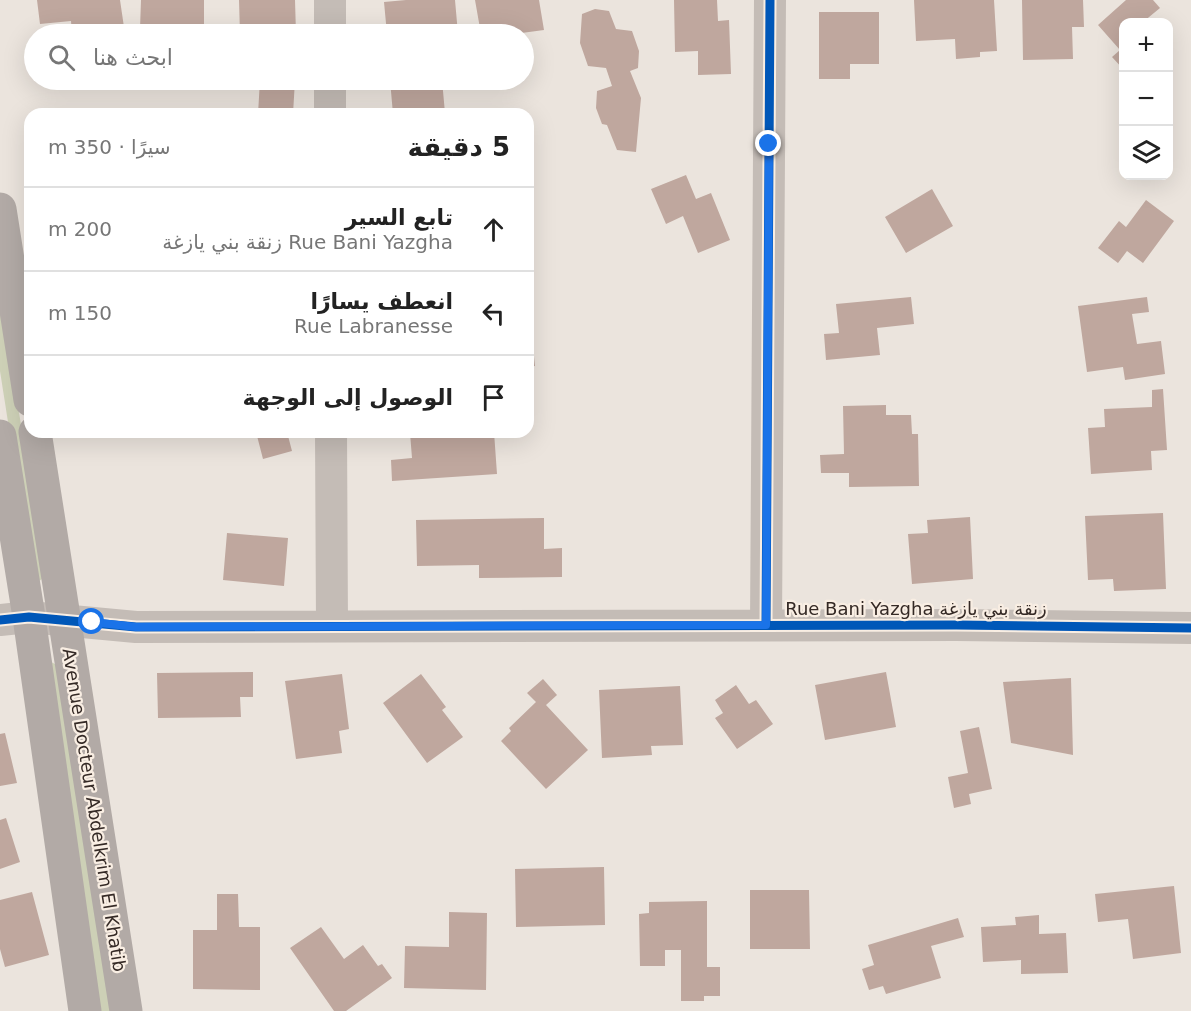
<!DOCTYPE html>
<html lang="ar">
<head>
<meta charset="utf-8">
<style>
	:root { --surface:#fff; --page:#f6f6f6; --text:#222; --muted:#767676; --line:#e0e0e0 }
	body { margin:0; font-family:"DejaVu Sans",Cairo,sans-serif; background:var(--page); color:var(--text); direction:rtl }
	.controls { position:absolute; right:18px; top:18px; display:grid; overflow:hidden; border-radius:12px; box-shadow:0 6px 24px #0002 }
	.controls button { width:54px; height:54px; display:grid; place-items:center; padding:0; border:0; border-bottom:2px solid var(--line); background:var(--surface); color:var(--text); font:30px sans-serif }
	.stop { position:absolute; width:18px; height:18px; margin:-14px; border:4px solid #1a73e8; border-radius:50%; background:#fff }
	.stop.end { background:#1a73e8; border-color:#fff; box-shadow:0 2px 6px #0008 }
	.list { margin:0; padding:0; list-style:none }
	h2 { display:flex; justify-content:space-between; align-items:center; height:78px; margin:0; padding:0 24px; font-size:26px }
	h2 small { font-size:20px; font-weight:400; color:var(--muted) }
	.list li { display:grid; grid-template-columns:39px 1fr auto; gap:18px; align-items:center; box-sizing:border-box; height:84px; padding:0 24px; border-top:2px solid var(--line) }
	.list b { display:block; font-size:22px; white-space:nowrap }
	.list p { margin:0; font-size:20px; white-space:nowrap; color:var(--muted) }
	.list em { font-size:20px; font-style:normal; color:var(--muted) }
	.icon { flex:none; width:33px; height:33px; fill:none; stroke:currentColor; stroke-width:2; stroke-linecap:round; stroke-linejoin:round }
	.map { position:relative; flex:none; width:1191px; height:1011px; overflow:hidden; direction:ltr }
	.search { position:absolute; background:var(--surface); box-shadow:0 6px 24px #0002; left:24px; top:24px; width:510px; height:66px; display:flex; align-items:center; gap:15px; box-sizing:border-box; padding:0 21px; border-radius:33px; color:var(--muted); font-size:22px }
	.panel { position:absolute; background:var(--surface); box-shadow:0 6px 24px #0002; left:24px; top:108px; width:510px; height:330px; border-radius:18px; direction:rtl }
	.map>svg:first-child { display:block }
	.green { fill:#cdd0b6 }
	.building { fill:#bfa79e }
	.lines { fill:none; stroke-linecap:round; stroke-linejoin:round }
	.minor { stroke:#c4bcb6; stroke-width:32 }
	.major { stroke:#b2aaa6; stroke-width:33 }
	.cycleway-casing { stroke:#f9eee3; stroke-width:13 }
	.cycleway { stroke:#0057b8; stroke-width:9 }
	.route { stroke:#1a73e8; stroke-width:8 }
	.labels { text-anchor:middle; stroke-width:4.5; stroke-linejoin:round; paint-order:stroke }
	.street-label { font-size:18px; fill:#342925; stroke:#f9eee3 }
</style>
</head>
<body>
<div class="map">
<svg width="1191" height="1011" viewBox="0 0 1191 1011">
	<rect width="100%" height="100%" fill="#ebe4dd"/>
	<!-- green -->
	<path class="green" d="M0 297 24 443 42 579 39 581 32 575 0 371Z
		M51 662 57 665 114 1011H100Z"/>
	<!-- building -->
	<path class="building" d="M37 0H120L125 34H72L71 21 40 24Z
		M141 0H204V30L140 29Z
		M239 0H295L296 34H240Z
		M406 0H455L458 34H387L384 2Z
		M475 0H539L544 30 514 34H481Z
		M674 0H717L718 21 729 20 731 74 698 75V51L675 52Z
		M914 0H994L997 51 980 52V57L956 59 955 39 916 41Z
		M1022 0H1083L1084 27H1072L1073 59 1023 60Z
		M1126 0H1153L1160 8 1143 22H1124V70L1112 57 1120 50 1098 25Z
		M595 9 609 11 616 29 632 31 639 51 638 68 630 71 641 98 636 152 617 150 607 125 602 124 596 108 597 91 612 86 606 68 588 66 580 43 582 14Z
		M819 12H879V64H850V79H819Z
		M260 80H295L293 114H258Z
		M390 80H442L445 113 393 114Z
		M686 175 696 199 711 193 730 240 698 253 683 216 666 224 651 189Z
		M932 189 953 226 906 253 885 217Z
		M1146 200 1174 221 1143 263 1127 251 1118 263 1098 248 1119 221 1126 227Z
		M911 297 914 324 877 328 880 355 826 360 824 334 839 333 836 304Z
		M1147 297 1149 312 1132 314 1137 344 1161 341 1165 374 1125 380 1123 367 1087 372 1078 306Z
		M528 329H531L535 366 528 367Z
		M1163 389 1167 450 1151 451 1152 470 1091 474 1088 428 1105 427 1104 409 1152 407V390Z
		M886 405V415H911L912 434H918L919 486 849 487V473H821L820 455 844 454 843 406Z
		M256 432H287L292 451 263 459Z
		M419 432H494L497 474 392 481 391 460 412 458 410 433Z
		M1163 513 1166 589 1114 591 1113 579 1088 580 1085 516Z
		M970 517 973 579 912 584 908 534 928 533 927 520Z
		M544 518V549L562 548V577L479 578V565L417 566 416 520Z
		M227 533 288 538 284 586 223 580Z
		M253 672V697H240L241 717 158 718 157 673Z
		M886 672 896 727 825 740 815 685Z
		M342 674 349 729 339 731 342 753 296 759 285 681Z
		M421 674 446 707 442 710 463 737 427 763 383 703Z
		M1071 678 1073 755 1011 743 1003 682Z
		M543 679 557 695 546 705 588 750 546 789 501 741 511 731 509 728 536 702 527 693Z
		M736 685 749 704 756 700 773 724 737 749 715 718 723 713 715 700Z
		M680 686 683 745 651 746 652 755 602 758 599 690Z
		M979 727 992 789 969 794 971 804 954 808 948 777 968 773 960 731Z
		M5 733 17 783 0 786V734Z
		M6 818 20 862 0 869V820Z
		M604 867 605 925 516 927 515 869Z
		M1174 886 1181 953 1133 959 1128 919 1098 922 1095 894Z
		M750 890H809L810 949H750Z
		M32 892 49 955 5 967 0 949V900Z
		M217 894H238L239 927H260V990L193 989V930H217Z
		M707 901V967H720V996H704V1001H681V950H665V966H640L639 914 649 913V902Z
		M449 912 487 913 486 990 404 988 405 946 449 947Z
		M1039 915V934L1066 933 1068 973 1021 974V960L983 962 981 927 1016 925 1015 917Z
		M958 918 964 937 931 946 941 978 886 994 883 986 869 990 862 969 874 965 868 945Z
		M321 927 344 959 363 945 378 966 382 964 392 978 346 1011H334L290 948Z"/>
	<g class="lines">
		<!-- minor -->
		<path class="minor" d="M330 0V34
			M330 80V114
			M331 432 332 625
			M0 620 29 617 136 627 956 625 1191 628
			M766 625 770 0"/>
		<!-- major -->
		<path class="major" d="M0 209 30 400
			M35 432 126 1011
			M0 436 29 617 85 1011"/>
		<defs>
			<path id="cycleway" d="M0 620 29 617 136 627 956 625 1191 628
				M766 625 770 0"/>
		</defs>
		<!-- cycleway casing -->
		<use href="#cycleway" class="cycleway-casing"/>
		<!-- cycleway -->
		<use href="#cycleway" class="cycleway"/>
	</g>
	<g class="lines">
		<!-- route -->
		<path class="route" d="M92 622 136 627 766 625 769 144"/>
	</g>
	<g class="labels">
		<!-- street labels -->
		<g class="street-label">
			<text x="916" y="615">Rue Bani Yazgha زنقة بني يازغة</text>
			<text transform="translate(94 810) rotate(81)" y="6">Avenue Docteur Abdelkrim El Khatib</text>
		</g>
	</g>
</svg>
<div class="controls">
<button>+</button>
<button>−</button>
<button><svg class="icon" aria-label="layers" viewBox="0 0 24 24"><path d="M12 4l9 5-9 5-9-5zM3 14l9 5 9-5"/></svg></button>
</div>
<div class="stop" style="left:92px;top:622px"></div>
<div class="stop end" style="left:769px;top:144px"></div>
<div class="search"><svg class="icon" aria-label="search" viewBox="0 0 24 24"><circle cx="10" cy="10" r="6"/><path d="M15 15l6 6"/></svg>ابحث هنا</div>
<section class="panel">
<h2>5 دقيقة<small>سيرًا · 350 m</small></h2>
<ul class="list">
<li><svg class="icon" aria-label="ahead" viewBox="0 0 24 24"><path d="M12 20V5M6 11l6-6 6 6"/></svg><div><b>تابع السير</b><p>Rue Bani Yazgha زنقة بني يازغة</p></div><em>200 m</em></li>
<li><svg class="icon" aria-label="left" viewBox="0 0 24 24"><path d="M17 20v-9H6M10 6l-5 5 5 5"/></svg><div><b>انعطف يسارًا</b><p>Rue Labranesse</p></div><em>150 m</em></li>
<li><svg class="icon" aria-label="arrive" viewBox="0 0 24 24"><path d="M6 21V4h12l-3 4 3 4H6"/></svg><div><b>الوصول إلى الوجهة</b></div></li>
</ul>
</section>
</div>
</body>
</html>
